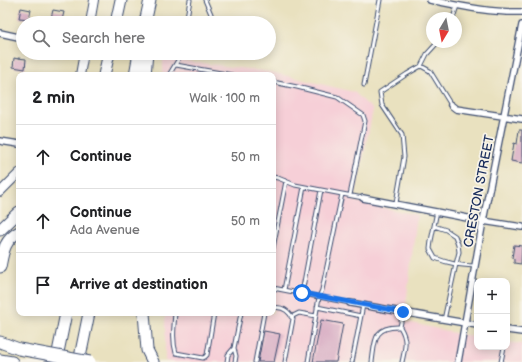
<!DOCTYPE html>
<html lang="en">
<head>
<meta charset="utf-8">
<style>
	:root { --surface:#fff; --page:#f6f6f6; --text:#202124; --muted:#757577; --line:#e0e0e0 }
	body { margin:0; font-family:"Balsamiq Sans",sans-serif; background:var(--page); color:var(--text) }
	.controls { position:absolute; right:12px; bottom:12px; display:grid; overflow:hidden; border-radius:8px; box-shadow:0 2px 10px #0003 }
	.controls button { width:36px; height:36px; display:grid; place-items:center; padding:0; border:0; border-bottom:1px solid var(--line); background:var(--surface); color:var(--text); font:20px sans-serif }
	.compass { position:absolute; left:426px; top:12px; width:36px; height:36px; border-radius:50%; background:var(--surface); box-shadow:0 2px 10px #0003; rotate:190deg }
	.stop { position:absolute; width:12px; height:12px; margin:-9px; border:3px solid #1a73e8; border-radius:50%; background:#fff }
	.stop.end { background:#1a73e8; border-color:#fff; box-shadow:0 1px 4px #0008 }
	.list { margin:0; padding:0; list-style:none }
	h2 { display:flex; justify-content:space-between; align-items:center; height:52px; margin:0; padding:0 16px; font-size:17px }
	h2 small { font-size:13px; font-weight:400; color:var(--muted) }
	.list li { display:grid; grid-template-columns:26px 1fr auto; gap:12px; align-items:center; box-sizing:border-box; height:64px; padding:0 16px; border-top:1px solid var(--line) }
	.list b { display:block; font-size:15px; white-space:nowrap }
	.list p { margin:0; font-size:13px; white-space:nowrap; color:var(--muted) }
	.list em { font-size:13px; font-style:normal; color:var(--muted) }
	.icon { flex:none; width:22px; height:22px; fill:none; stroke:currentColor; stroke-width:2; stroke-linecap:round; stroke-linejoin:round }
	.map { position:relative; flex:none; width:522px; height:362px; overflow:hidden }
	.search { position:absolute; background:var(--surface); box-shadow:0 2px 10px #0003; left:16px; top:16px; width:260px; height:44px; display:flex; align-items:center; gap:10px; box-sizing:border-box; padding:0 14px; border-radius:22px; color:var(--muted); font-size:15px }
	.panel { position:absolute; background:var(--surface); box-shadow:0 2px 10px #0003; left:16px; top:72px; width:260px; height:244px; border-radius:8px }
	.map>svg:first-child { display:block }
	.built { fill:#f6cfd7 }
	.building { fill:#d7aac2 }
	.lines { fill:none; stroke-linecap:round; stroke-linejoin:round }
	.lane-casing { stroke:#3a4a6d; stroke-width:5 }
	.street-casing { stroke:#3a4a6d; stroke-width:8 }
	.secondary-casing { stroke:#3a4a6d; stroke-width:10 }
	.highway-casing { stroke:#3a4a6d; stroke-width:13 }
	.lane { stroke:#fff; stroke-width:3 }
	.street { stroke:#fff; stroke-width:5.5 }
	.secondary { stroke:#fff; stroke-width:8 }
	.highway { stroke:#fff; stroke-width:11 }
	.highway-bridge-casing { stroke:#3a4a6d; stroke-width:13; stroke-linecap:butt }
	.highway-bridge { stroke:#fff; stroke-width:11 }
	.route { stroke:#1a73e8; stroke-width:5 }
	.labels { text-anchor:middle; stroke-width:3.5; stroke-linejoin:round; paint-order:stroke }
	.street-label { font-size:13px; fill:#1b2f5e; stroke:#f7f3e8 }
</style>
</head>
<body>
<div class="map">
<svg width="522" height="362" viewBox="0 0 522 362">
	<rect width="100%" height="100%" fill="#f7f3e8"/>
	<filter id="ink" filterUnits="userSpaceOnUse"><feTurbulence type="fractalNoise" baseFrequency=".025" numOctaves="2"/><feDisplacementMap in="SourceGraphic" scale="8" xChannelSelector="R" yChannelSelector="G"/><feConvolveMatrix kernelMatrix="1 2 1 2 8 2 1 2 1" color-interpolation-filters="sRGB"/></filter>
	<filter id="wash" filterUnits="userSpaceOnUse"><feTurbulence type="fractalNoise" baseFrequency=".012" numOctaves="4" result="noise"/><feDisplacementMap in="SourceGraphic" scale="16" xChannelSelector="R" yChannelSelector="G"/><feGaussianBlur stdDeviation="0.9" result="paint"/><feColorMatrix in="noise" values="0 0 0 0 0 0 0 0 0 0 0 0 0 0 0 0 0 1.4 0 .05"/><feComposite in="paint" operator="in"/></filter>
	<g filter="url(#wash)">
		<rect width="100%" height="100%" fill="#e9e1bf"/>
		<!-- built -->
		<path class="built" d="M163 58 271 72 354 92 373 110 354 201 417 215 404 321 455 333 477 337V347H507V342L522 344V362H172L165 361V313H273V75H163Z"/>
		<g id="blocks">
			<!-- building -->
			<path class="building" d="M21 8 31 10 29 19 19 18Z
				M53 10 64 12 62 20 51 18Z
				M14 58 18 59V58L26 59 25 69 13 67Z
				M519 130H522V163L511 161 514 143 517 144Z
				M514 245 522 246 521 264 514 263V259L512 258Z
				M321 320 343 324 336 362H313Z
				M264 331 280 334 274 362H258Z"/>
		</g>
	</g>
	<g filter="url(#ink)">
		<use href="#blocks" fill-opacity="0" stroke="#3a4a6d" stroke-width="1"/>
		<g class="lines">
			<defs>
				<path id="lane" d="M205 0 211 14 210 23
					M453 18 457 6
					M186 23 190 0
					M176 65 232 75
					M421 66 427 54 438 42
					M169 75 178 60 180 53
					M273 82 297 87 337 97 363 115 365 121 350 195
					M364 85 380 0
					M273 177 278 178 295 185 363 198
					M396 203 404 157 402 135 382 105 380 92 407 74 421 66 430 71 451 105
					M437 211 431 241 430 249 435 258C450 264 459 265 475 266
					M434 226 446 230 455 236 458 244 459 252 456 264 444 320
					M273 248 286 181
					M273 288 350 303
					M284 290 304 187
					M302 293 321 190
					M317 307 361 316
					M273 308C282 306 289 311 293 319L285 362
					M175 313C174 326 172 340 176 353L203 358 205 357 207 355 214 313
					M291 317 299 313 316 316
					M227 362 228 355 234 348
					M235 362 236 356 234 348 241 313
					M255 362 264 313
					M308 362 319 297 322 290 342 194
					M352 362 363 305
					M372 362C375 341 373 326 400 327
					M402 362C405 348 408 340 400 327L403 312
					M501 362 504 347"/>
				<path id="street" d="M430 0C460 6 491 13 522 12
					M0 33 23 38
					M451 105 456 109 522 119
					M0 141 19 144
					M363 198 483 221 522 227
					M350 303 477 325
					M507 330 522 332
					M458 362 483 221 522 25"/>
				<path id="secondary" d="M90 23 94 0
					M80 75 84 53
					M0 192 19 173"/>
				<path id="highway" d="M116 23 121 0
					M145 23 150 0
					M104 75 109 53
					M135 75 139 53
					M145 75 147 53
					M0 230 19 212
					M0 267C3 252 4 240 19 232
					M144 313 147 350 153 362
					M0 342 19 349
					M0 360 12 362
					M56 362 66 313
					M79 362 89 313"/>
			</defs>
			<!-- lane casing -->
			<use href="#lane" class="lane-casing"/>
			<!-- street casing -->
			<use href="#street" class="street-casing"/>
			<!-- secondary casing -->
			<use href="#secondary" class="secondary-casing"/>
			<!-- highway casing -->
			<use href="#highway" class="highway-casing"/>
			<!-- lane -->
			<use href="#lane" class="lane"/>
			<!-- street -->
			<use href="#street" class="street"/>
			<!-- secondary -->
			<use href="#secondary" class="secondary"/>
			<!-- highway -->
			<use href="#highway" class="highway"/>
			<defs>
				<path id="highway-bridge" d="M19 349 90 362"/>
			</defs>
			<!-- highway-bridge casing -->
			<use href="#highway-bridge" class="highway-bridge-casing"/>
			<!-- highway-bridge -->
			<use href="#highway-bridge" class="highway-bridge"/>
		</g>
	</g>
	<g class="lines" filter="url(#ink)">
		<!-- route -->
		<path class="route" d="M302 293 403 312"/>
	</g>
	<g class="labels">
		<!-- street labels -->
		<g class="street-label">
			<text transform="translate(478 191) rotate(-79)" y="5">CRESTON STREET</text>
		</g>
	</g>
</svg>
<div class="controls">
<button>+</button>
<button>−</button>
</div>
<svg class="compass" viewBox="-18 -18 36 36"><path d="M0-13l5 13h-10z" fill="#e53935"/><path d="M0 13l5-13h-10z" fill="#757577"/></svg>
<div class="stop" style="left:302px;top:293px"></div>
<div class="stop end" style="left:403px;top:312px"></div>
<div class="search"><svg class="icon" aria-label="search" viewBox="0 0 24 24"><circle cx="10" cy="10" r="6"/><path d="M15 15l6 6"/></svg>Search here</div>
<section class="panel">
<h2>2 min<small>Walk · 100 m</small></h2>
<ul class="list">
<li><svg class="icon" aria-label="ahead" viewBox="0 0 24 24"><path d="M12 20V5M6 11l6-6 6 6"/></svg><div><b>Continue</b></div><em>50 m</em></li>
<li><svg class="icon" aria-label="ahead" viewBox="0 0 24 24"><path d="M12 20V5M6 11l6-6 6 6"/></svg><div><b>Continue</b><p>Ada Avenue</p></div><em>50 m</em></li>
<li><svg class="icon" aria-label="arrive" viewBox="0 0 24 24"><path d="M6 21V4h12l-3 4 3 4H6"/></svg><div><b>Arrive at destination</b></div></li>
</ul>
</section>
</div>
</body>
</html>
